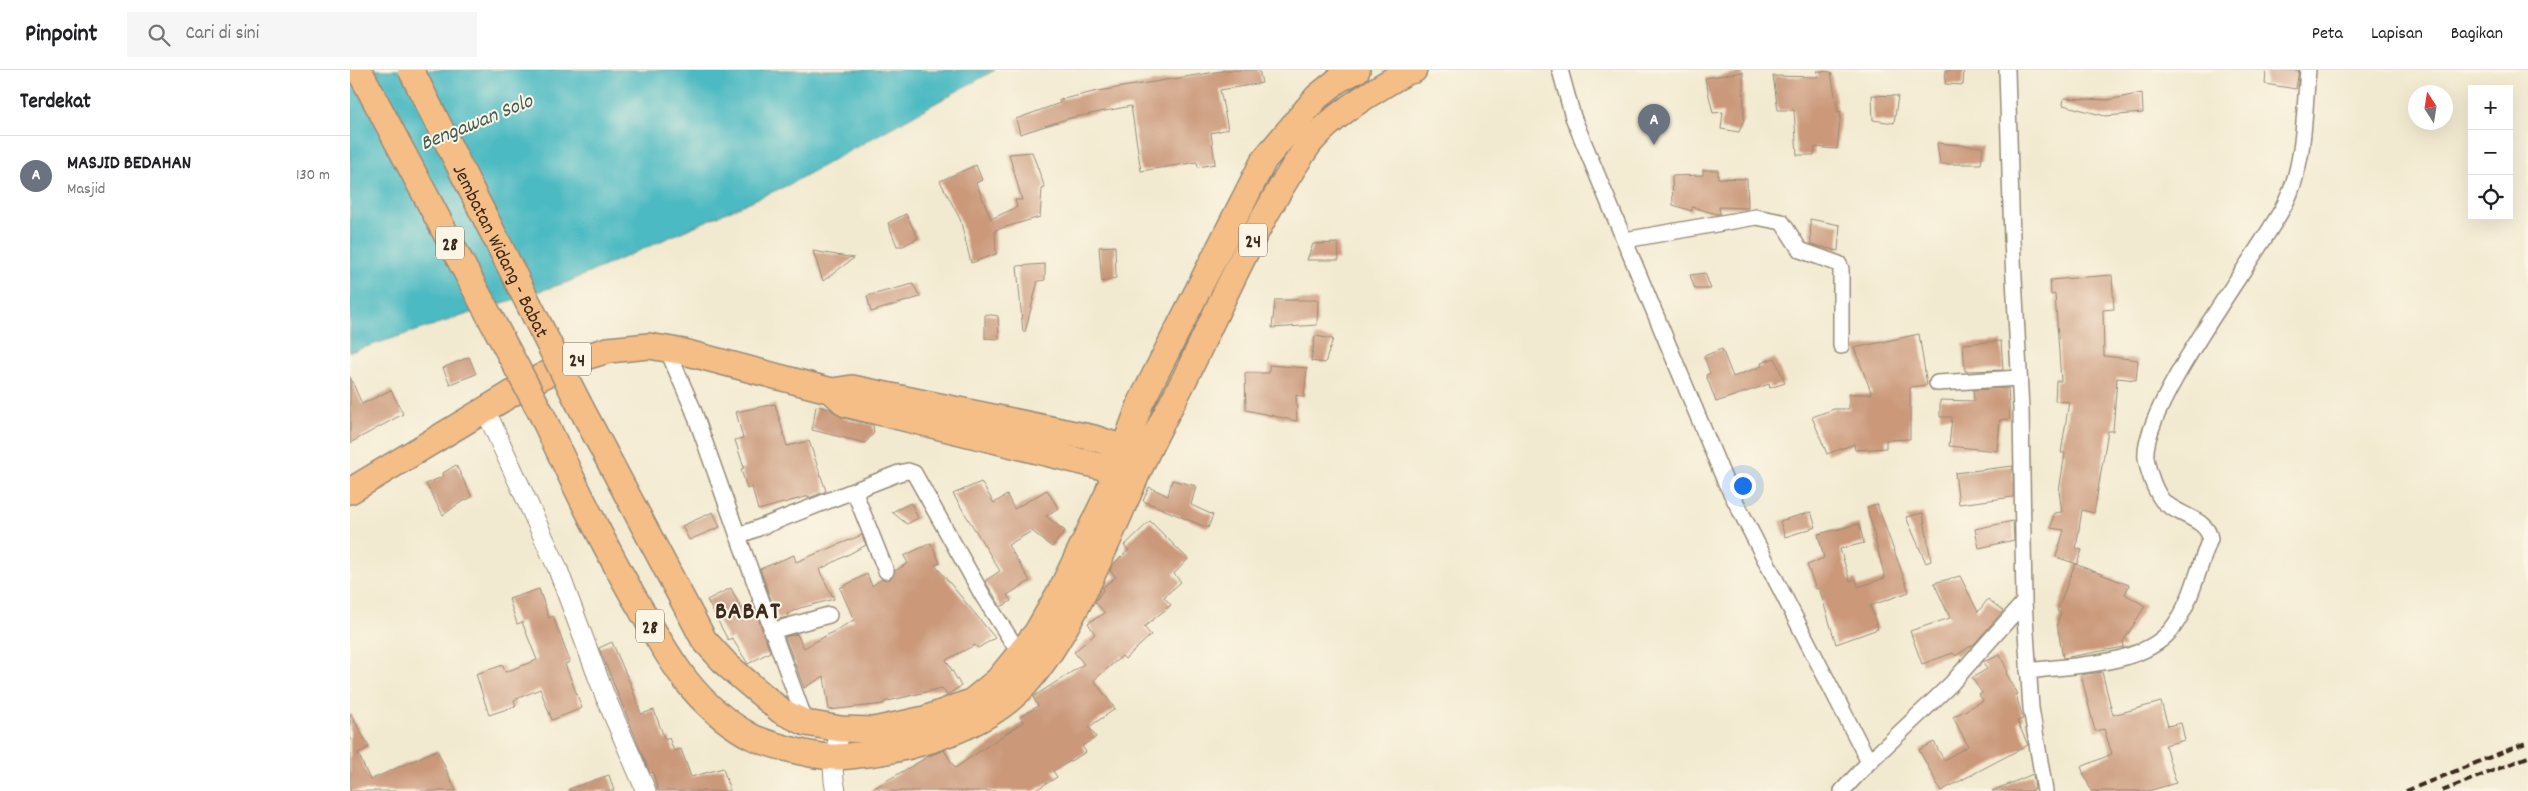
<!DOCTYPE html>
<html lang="id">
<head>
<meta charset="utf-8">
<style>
	:root { --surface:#fff; --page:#f6f6f6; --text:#202124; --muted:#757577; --line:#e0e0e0; --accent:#d93025 }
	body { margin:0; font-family:Dekko,sans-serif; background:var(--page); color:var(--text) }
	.controls { position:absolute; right:15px; top:15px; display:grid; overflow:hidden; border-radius:0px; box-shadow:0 5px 20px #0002 }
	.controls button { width:45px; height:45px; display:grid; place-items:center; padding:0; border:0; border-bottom:1px solid var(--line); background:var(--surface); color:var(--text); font:25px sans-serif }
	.compass { position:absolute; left:2058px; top:15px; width:45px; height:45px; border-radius:50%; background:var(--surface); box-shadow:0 5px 20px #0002; rotate:348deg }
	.you { position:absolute; left:1392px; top:415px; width:18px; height:18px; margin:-12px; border:4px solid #fff; border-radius:50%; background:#1a73e8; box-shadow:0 0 0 8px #1a73e833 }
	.badge { display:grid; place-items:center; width:32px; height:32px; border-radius:50%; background:var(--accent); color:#fff; font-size:16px; font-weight:700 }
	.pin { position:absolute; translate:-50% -41px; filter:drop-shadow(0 1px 2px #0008) }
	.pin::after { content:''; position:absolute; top:26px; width:18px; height:15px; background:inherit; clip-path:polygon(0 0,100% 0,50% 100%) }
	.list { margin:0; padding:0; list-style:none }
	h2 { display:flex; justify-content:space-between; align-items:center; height:65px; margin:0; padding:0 20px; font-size:21px }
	h2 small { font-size:16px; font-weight:400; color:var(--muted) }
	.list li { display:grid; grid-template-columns:32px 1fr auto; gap:15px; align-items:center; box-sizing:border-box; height:80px; padding:0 20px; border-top:1px solid var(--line) }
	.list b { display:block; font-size:19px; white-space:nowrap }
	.list p { margin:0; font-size:16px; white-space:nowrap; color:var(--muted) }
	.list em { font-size:16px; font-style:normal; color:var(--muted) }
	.icon { flex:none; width:28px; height:28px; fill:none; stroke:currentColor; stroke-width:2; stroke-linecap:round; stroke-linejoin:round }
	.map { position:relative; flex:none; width:2178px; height:721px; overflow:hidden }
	header { display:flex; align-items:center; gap:30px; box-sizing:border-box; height:70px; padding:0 25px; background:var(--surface); border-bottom:1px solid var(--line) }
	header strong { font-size:24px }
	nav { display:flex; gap:28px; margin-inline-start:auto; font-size:18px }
	.search { width:350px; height:45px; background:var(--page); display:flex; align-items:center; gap:12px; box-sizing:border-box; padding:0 18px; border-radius:0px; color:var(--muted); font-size:19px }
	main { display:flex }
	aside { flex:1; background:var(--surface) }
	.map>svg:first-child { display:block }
	.water { fill:#4bbac2; stroke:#437270 }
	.building { fill:#cb997a }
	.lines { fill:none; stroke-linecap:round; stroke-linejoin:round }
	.minor-casing { stroke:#968a77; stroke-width:18 }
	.tertiary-casing { stroke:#968a77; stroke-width:21 }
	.trunk-casing { stroke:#968a77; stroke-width:28 }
	.minor { stroke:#fff; stroke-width:15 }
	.tertiary { stroke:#fff; stroke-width:19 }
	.trunk { stroke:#f6be87; stroke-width:25 }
	.rail { stroke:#3b2a1e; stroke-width:4; stroke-dasharray:8 4; stroke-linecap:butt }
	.trunk-bridge-casing { stroke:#968a77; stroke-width:28; stroke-linecap:butt }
	.trunk-bridge { stroke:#f6be87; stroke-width:25 }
	.labels { text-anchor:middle; stroke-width:4; stroke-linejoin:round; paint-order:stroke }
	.shield { fill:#fcf5e5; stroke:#75675a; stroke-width:1 }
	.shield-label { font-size:19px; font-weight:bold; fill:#3b2a1e }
	.street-label { font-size:20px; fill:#3b2a1e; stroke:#fcf5e5 }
	.water-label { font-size:21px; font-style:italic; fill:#415c57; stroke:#fcf5e5 }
	.district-label { font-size:25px; font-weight:bold; letter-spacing:1px; fill:#3b2a1e; stroke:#fcf5e5 }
</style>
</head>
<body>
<header>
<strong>Pinpoint</strong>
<div class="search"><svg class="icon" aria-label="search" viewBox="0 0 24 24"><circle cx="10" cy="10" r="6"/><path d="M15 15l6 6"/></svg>Cari di sini</div>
<nav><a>Peta</a><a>Lapisan</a><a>Bagikan</a></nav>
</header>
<main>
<aside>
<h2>Terdekat<small></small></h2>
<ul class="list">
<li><span class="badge" style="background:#6b7280">A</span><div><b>MASJID BEDAHAN</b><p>Masjid</p></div><em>130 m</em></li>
</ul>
</aside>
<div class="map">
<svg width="2178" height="721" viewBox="0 0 2178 721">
	<rect width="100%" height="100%" fill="#fcf5e5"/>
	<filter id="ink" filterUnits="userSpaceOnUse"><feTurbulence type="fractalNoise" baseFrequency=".02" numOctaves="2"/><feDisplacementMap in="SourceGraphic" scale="10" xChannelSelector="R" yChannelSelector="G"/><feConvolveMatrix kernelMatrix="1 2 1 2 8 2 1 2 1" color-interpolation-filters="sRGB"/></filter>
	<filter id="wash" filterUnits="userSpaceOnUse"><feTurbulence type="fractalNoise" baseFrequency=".0096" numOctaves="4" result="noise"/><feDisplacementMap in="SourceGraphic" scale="20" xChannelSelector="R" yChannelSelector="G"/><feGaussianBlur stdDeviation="1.12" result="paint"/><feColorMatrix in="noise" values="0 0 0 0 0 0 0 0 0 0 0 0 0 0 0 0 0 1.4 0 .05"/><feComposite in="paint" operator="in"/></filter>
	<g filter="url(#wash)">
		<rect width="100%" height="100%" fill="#f2ead0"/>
		<!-- water -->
		<path class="water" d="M0 0H645L438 115 218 212 0 282Z"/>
		<g id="blocks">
			<!-- building -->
			<path class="building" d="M878 0H909L912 13 870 20 878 59 861 63 865 94 848 97 847 92 791 101 781 36 720 48 670 64 666 49 710 33 709 30 748 21Z
				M1596 0H1614L1613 15 1595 14Z
				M1916 0H1949L1946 19 1915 14Z
				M1467 1 1481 2 1488 42 1491 41 1487 79 1465 77 1464 85H1447L1444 40H1428L1423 6 1468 7Z
				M1393 2 1394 49 1389 62 1371 59 1373 42 1363 43 1355 8Z
				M1792 23 1793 43 1755 46 1713 35 1714 28 1758 30Z
				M1522 25 1548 26 1544 53 1523 50Z
				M1587 73 1633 77 1631 94H1590Z
				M682 82 695 118 692 119 690 147 645 160 646 184 621 193 610 149 590 111 626 95 632 110 626 113 641 149 667 137 665 130H672L659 84Z
				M1353 100H1368V108L1397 109 1398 138 1369 137 1370 144H1367L1342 137V141L1323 135 1322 106 1353 105Z
				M556 144 568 168 553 176H547L538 153Z
				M1460 149 1490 155 1488 181 1461 174Z
				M988 173 989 190H957L963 174Z
				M765 176 766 208 752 212 749 177Z
				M463 181 504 188 473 211Z
				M695 194V210L688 211 675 262H673L667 196Z
				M1355 203 1361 219H1345L1340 205Z
				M1762 205 1764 239 1753 240 1754 286 1788 290 1786 310 1767 308 1763 361H1758L1744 443 1732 440 1726 478 1732 480 1727 494 1706 487 1714 460 1701 458 1704 443 1712 442 1709 421 1715 383H1711L1719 332 1705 331 1706 311H1711L1705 224 1701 225 1700 210Z
				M563 214 570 227 521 242 517 226Z
				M925 230H968L967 255 922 258Z
				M635 244 648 246 649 269 635 268Z
				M1569 264 1577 315 1560 317V369L1536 370V378L1505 380 1504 374 1477 384 1462 347 1484 339H1499V324H1522L1504 278Z
				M965 266 983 269 975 293 961 291Z
				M1651 271 1653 300 1615 301 1613 274Z
				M1372 279 1383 307 1412 296 1411 293 1425 288 1435 313 1420 318 1419 314 1366 332 1356 305 1360 303 1354 286Z
				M119 287 126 304 100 314 93 298Z
				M919 295 957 298 954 327 946 325 947 351 896 340 895 303H919Z
				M0 307 12 334 41 320 53 344 0 373Z
				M1658 318 1660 349 1650 350 1647 381 1599 376 1602 347H1590V330L1624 331 1623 320Z
				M425 334 437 376 459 371 476 421 459 428V426L408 440 402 417 397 419 391 399 394 398 385 370 393 368 386 342Z
				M466 336 480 339 493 348 523 355 524 363 515 373 462 360Z
				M106 395 122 427 108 434 93 445 76 414 94 406 93 403Z
				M1663 396V427L1609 434 1605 403Z
				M822 410 846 416 841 435 863 445 858 458 793 431 799 417 818 426Z
				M631 412 644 433 657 425 664 439 697 420 708 438 696 446 715 461 702 477 682 461 658 475 680 511 657 525 661 531 651 537 635 511 650 501 603 424Z
				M561 433 568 448 557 454 542 442Z
				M1527 434 1559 522 1520 536 1528 559 1486 574 1469 518 1466 519 1457 495 1474 488 1468 464 1509 454 1514 473 1490 479 1500 511 1506 509 1508 517 1535 508 1517 437Z
				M363 442 370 457 339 470 332 456Z
				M1461 442 1466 457 1435 467 1430 451Z
				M1573 443 1581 491 1576 493 1556 447Z
				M800 451 838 489 824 504 831 512 814 527 821 535 794 557 801 565 775 589 772 586 744 610 765 639 739 657 746 667 732 676 736 682 703 701 707 707 684 721H519L579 686 594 680 605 698 673 652 670 647 688 636 683 627 686 625 734 594 724 582 745 564 738 553 755 543 745 532 753 520V517L766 507 760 500 764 493 779 480 774 476Z
				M1663 451 1664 470 1629 478 1625 459Z
				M512 465 516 475 469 500 484 529 450 538 437 544 438 547 428 549 410 499 444 485 446 492Z
				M581 473 590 493 585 495 645 568 628 578 625 575 596 590 611 616 597 625 592 618 534 632V634L479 640 474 606 454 618 435 567 447 564 454 578 504 550 490 518 517 504 522 516 532 509H540L545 501 558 493 554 486Z
				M1725 494 1779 515 1775 524 1795 536 1773 572 1774 577 1713 588 1707 553 1711 543 1707 541Z
				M1610 506 1628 542 1638 529 1653 541 1625 573 1606 586 1603 583 1572 594 1560 561 1600 548 1584 513Z
				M381 518 391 539 403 533 420 582 398 594 382 568 378 570 357 530Z
				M189 519 199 548 203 546 220 592 215 594 232 638 202 650 190 619 164 630 166 636 139 645 126 604 153 595 155 602 187 590 172 552 167 554 159 529Z
				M262 572 282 618 291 644 304 640 315 670 319 668 324 681 331 679 341 707 373 698 380 721H308L303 702 300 703 249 578Z
				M1650 585 1658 602 1656 603 1668 624 1666 625 1673 649 1667 651 1678 675 1591 721 1569 680 1584 672 1594 690 1618 676 1603 647 1633 631 1629 625 1632 623 1622 608 1637 599 1633 592Z
				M1752 602 1763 645 1811 632 1818 656 1831 653 1835 670 1815 675 1826 713 1798 721H1741L1731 697 1762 684 1754 659 1745 661 1731 605Z
				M0 643 19 677 8 683 20 710 87 680 106 721H0Z
				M1683 704 1685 719 1679 721H1642Z
				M259 705 264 721H219V719Z"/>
		</g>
	</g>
	<g filter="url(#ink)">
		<use href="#blocks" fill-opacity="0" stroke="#968a77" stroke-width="1"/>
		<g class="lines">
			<defs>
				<path id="minor" d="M1210 0 1223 47 1375 411 1519 692
					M1657 0 1662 170 1671 339 1674 532 1681 638 1695 721
					M1275 170 1406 147 1432 152 1450 180 1489 194 1491 199V276
					M317 279 343 339 388 466 549 403 558 401 564 403 634 528 670 584
					M1587 313 1669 308
					M504 421 536 501
					M388 466 456 653
					M421 561 479 545
					M1678 601C1721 595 1792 596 1821 560 1841 535 1848 498 1860 469 1858 448 1825 445 1812 430 1804 419 1798 401 1796 388 1791 337 1908 186 1935 134 1955 96 1954 41 1958 0
					M1492 721 1519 692 1601 614 1674 532"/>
				<path id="tertiary" d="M135 339 207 497 255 626 296 721
					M486 721C480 698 485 681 491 659"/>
				<path id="trunk" d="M482 321 496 334 765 400 780 407
					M229 334 354 570 378 596 431 641 456 653 491 659 524 660 575 649 621 632 648 610 687 562 712 518 757 425 791 332 914 90 967 27 988 10 1007 0
					M192 345C222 410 253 475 289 536 319 588 343 633 397 664 413 674 465 687 485 687 495 687 506 685 517 684 569 678 639 655 675 615 726 558 761 460 793 391 807 359 825 329 840 298 876 222 911 143 959 74 986 42 1021 23 1056 2L1064 0
					M0 421 181 312 225 290 258 280 299 276 334 282 482 321 502 318 744 368 789 383"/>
			</defs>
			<!-- minor casing -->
			<use href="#minor" class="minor-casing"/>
			<!-- tertiary casing -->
			<use href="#tertiary" class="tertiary-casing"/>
			<!-- trunk casing -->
			<use href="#trunk" class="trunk-casing"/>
			<!-- minor -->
			<use href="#minor" class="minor"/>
			<!-- tertiary -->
			<use href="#tertiary" class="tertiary"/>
			<!-- trunk -->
			<use href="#trunk" class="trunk"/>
			<!-- rail -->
			<path class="rail" d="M2056 721 2178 672
				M2092 721 2178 687"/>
			<defs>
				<g id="trunk-bridge">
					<path d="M9 0 192 345"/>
					<path id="s1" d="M61 0 229 334"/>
				</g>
			</defs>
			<!-- trunk-bridge casing -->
			<use href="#trunk-bridge" class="trunk-bridge-casing"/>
			<!-- trunk-bridge -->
			<use href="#trunk-bridge" class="trunk-bridge"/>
		</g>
	</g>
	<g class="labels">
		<!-- shield labels -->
		<g class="shield">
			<rect x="889" y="153.5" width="28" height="33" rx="4"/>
			<rect x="86" y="156.5" width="28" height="33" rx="4"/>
			<rect x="213" y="272.5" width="28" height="33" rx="4"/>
			<rect x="286" y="539.5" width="28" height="33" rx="4"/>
		</g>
		<g class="shield-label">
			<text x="903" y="177">24</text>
			<text x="100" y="180">28</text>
			<text x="227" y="296">24</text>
			<text x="300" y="563">28</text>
		</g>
		<!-- street labels -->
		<g class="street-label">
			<text dy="7" stroke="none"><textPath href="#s1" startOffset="202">Jembatan Widang - Babat</textPath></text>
		</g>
		<!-- water labels -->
		<g class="water-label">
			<text transform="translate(126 51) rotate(-22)" y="7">Bengawan Solo</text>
		</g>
		<!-- district labels -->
		<g class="district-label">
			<text x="398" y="548">BABAT</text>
		</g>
	</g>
</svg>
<div class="controls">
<button>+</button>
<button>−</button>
<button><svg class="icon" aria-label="locate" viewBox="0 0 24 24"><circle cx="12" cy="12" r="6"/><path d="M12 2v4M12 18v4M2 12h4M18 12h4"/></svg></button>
</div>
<svg class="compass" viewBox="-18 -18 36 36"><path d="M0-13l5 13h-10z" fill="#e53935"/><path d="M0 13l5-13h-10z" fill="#757577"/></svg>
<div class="you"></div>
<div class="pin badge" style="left:1304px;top:75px;background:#6b7280">A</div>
</div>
</main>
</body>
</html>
